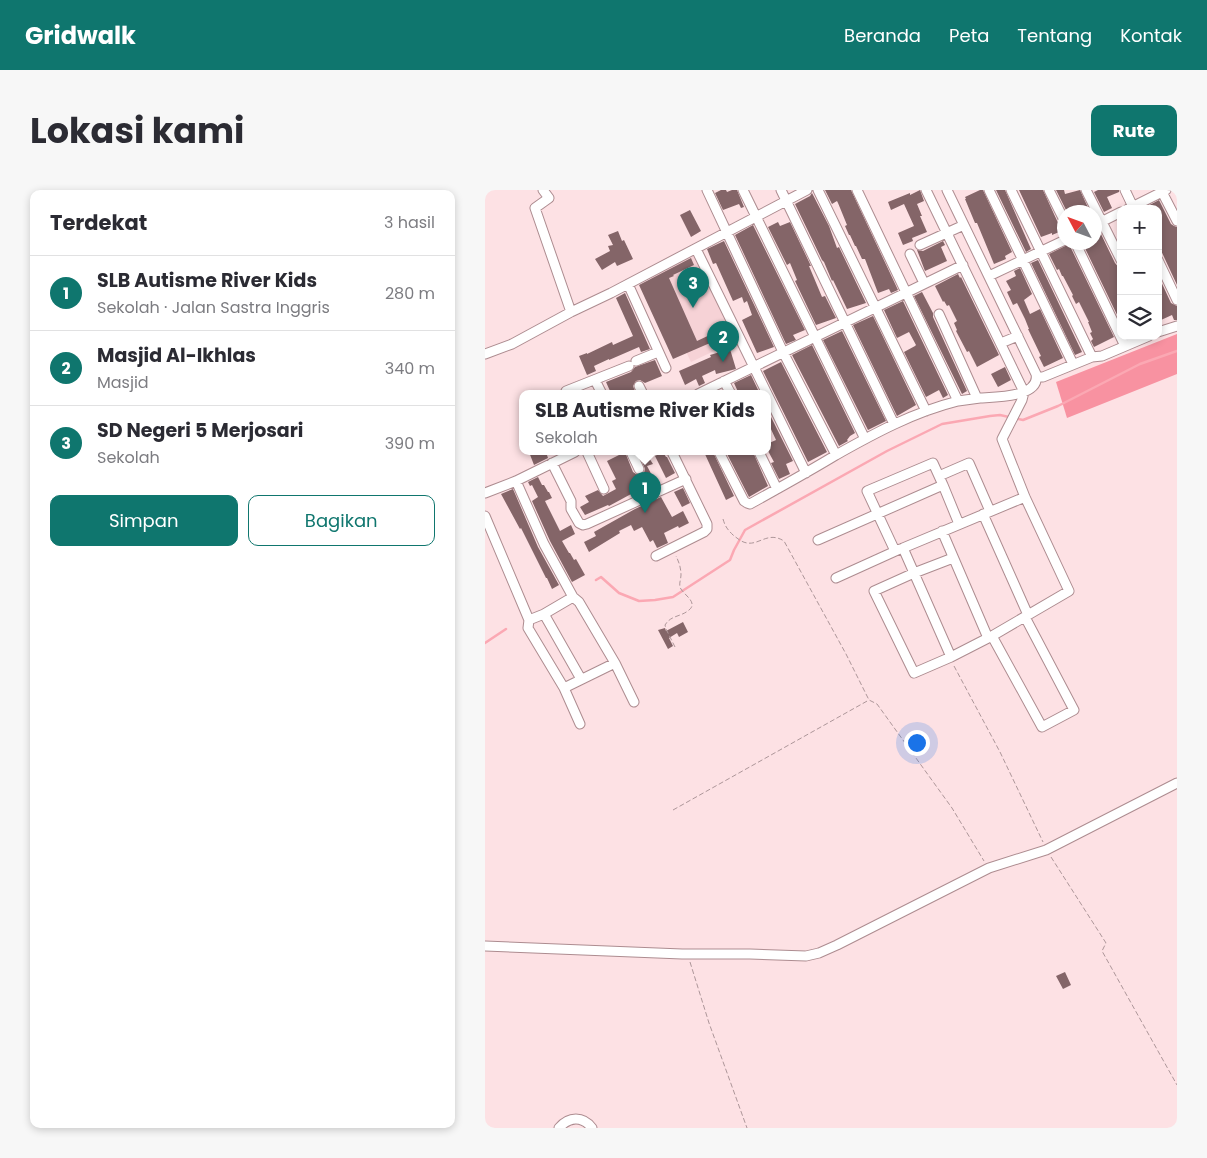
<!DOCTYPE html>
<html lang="id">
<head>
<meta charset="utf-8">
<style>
	:root { --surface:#fff; --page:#f7f7f7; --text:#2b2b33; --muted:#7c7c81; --line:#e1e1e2; --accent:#0f766e }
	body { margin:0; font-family:Poppins,sans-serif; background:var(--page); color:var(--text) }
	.controls { position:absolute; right:15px; top:15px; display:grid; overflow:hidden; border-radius:10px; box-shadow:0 2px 8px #0003 }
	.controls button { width:45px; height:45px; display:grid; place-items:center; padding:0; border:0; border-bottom:1px solid var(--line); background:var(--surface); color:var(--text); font:25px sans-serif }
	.compass { position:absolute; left:572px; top:15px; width:45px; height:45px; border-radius:50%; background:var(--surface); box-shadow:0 2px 8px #0003; rotate:311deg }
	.you { position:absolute; left:431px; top:552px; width:18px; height:18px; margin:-12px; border:4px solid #fff; border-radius:50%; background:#1a73e8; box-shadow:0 0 0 8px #1a73e833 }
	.badge { display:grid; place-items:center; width:32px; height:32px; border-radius:50%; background:var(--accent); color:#fff; font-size:16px; font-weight:700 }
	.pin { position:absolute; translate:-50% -41px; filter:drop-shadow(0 1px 2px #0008) }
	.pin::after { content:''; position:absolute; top:26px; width:18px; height:15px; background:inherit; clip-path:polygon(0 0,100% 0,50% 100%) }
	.popup { position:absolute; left:34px; top:200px; width:252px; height:65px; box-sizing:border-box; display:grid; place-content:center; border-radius:10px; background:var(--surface); filter:drop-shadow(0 1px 4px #0005); font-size:16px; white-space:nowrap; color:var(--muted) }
	.popup b { font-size:19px; color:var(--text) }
	.popup::after { content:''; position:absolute; left:50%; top:100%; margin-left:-10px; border:10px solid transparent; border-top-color:var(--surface) }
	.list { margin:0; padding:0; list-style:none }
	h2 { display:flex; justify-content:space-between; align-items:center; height:65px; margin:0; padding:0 20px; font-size:21px }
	h2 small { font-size:16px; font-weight:400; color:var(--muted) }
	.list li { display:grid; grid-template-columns:32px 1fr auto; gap:15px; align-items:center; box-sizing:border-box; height:75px; padding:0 20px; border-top:1px solid var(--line) }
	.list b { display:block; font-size:19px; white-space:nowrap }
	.list p { margin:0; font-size:16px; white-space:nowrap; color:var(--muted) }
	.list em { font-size:16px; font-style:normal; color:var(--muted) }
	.actions { display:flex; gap:10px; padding:15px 20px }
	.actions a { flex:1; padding:11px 0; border:1px solid var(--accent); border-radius:10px; text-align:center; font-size:18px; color:var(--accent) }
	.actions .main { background:var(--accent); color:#fff }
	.icon { flex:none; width:28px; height:28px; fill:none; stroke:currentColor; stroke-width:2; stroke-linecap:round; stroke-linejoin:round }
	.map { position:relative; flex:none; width:692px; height:938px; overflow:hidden; border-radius:10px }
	header { display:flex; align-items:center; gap:30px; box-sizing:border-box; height:70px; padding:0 25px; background:var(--accent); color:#fff }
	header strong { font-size:24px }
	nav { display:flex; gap:28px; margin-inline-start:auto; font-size:18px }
	.intro { display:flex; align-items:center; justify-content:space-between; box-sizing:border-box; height:120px; padding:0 30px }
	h1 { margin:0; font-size:35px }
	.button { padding:12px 22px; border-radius:10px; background:var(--accent); color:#fff; font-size:18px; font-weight:700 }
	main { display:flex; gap:30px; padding:0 30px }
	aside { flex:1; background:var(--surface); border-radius:10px; box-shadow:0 2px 8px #0003 }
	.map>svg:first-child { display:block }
	.built { fill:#f6d2d6 }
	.forest { fill:#f892a1 }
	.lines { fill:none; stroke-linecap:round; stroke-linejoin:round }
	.stream { stroke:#fba8b3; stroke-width:2.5 }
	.building { fill:#846568 }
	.street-casing { stroke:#ad8c90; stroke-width:11 }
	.path { stroke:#ad9699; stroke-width:1; stroke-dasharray:5 2.5; stroke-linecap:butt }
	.street { stroke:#fff; stroke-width:9 }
</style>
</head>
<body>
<header>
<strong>Gridwalk</strong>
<nav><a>Beranda</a><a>Peta</a><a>Tentang</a><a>Kontak</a></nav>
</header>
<div class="intro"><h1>Lokasi kami</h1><a class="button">Rute</a></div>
<main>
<aside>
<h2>Terdekat<small>3 hasil</small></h2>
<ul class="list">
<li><span class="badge">1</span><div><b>SLB Autisme River Kids</b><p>Sekolah · Jalan Sastra Inggris</p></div><em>280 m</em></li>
<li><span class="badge">2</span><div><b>Masjid Al-Ikhlas</b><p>Masjid</p></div><em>340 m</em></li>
<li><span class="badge">3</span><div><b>SD Negeri 5 Merjosari</b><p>Sekolah</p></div><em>390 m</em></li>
</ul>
<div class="actions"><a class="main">Simpan</a><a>Bagikan</a></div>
</aside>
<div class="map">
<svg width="692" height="938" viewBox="0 0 692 938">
	<rect width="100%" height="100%" fill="#fde1e4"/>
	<!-- built -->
	<path class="built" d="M209 65 212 68 252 150 206 172 165 86Z"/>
	<!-- forest -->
	<path class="forest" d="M692 144V184L582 228 571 192Z"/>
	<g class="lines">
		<!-- stream -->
		<path class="stream" d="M111 390 116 387 134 403 154 411 170 410 188 407 245 370 249 360 260 340 402 261 457 234 505 226 515 225 538 230 573 216 655 174 692 161
			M0 453 21 439"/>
	</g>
	<!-- building -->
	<path class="building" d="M236 0H241L242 2 247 0H252L259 17 256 18 254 14 238 20 230 3Z
		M340 0H366L413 100 406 103 404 99 393 103 380 69H377L371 56H370L365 45H364L360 36 362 35 353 13 352 11 347 14Z
		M435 0 439 11 432 14 437 26H435L442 42 427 48 428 51 418 55 413 43 429 36 419 14 406 20 403 12 425 3V5Z
		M495 0H498L527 62 520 66 521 69 509 74 492 33H490L480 9H481L480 7Z
		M511 0H520L546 59 541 62Z
		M534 0H558L574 35 579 40 567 45V43L556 47Z
		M571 0H579L580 4 595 0 605 22H582Z
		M613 0H634V2L622 7 627 18 619 22 609 2Z
		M327 3 344 36 352 58 354 57 381 113 362 119 348 90 347 91 339 72 337 70 310 14 325 6Z
		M674 10 686 34 689 36 692 37V95L673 54V19H657Z
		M205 20 216 41 206 47 195 25Z
		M293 32 295 36 305 32 326 76H324L337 107 340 106 351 128 331 135 310 91 312 90 305 73 302 75 283 37Z
		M268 35 320 140 308 145 311 150 301 154 250 45Z
		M614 40 630 73 636 80V133L597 52H610V42Z
		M133 41 137 51 139 50 148 69 132 76 130 72 117 80 110 69 125 61 123 56 128 55 123 45Z
		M239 51 289 157 272 163 257 130 267 125 262 111 259 113 257 107 248 111 231 73 228 74 222 59Z
		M458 51 460 55 456 57 462 71 440 81 432 60 438 61Z
		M584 54 629 147 609 157 606 151 608 149 605 143 607 142 603 132H604L594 112 591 114 587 106 588 105 578 86H577L574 79 572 80 564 64Z
		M206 68 209 75 188 85 189 86 184 88 212 151 229 143 232 150 188 169 154 95Z
		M553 70 597 162 590 165 546 73Z
		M535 78 547 104 539 110 545 124 555 119 578 168 559 177 554 167 556 166 543 139H544L540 129 532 113 528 115 522 102 526 100 521 91 531 86 529 81Z
		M473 84 475 88 476 87 514 165 492 177 484 161 482 162 471 141 472 140 469 133 472 131 464 115 462 116 459 111 458 112 450 96Z
		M673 85 686 113 692 116V130H689L687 125 676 130 673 125Z
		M437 102 448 123V127L482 201 477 204 429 106Z
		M140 103 165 159 156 162 154 157 124 170V169L109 176 111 181 102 185 94 166 102 163V164L127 152 128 155 148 146 131 108Z
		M418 111 463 205 458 208 454 200 441 207 419 162 430 156 431 155 424 142 412 148 399 120Z
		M388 126 431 215 412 226 368 135Z
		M357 141 401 231 383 240 338 150Z
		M327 155 370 243 365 246 362 250 363 251 354 256 307 165Z
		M245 159 251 179 231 184 230 180 217 186 220 193 214 196 211 189 200 195 194 181 226 167 225 165Z
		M170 170 177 186 160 193 155 190 151 191 148 196 151 204H130L129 200 125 201 121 192 146 182 150 177Z
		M296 172 342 262 323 272 278 181Z
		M520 177 526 190 513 197 506 184Z
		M266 185 275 204H254L249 193Z
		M282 219 308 271 301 274 305 284 294 289 286 273 289 272 282 259V254L291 250 285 237 282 239Z
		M44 262H61L63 268 49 275Z
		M140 262 148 282 151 284 154 285 159 283 160 279 153 262H160L168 274 162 276 170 291 124 316 123 315 100 325 95 317 104 312 100 306 113 300 118 306 131 299 127 291 131 289 122 271Z
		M178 262 181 267H182L190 283 181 288 170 266Z
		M219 262H228L249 306 241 310Z
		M241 262H268L283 296 264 307Z
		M53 287 57 295H59L63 302H64L67 308 60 311 75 341 86 335 90 344 77 351 84 363H85L89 370 91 369 100 385 87 392 65 351 47 311 53 307 47 295 45 296 43 292Z
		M198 298 205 313 197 317 189 302Z
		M28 299 53 357 74 395 67 399 62 388H61L36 338 35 339 16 304Z
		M176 307 187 327 198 321 204 333 194 338 193 336 179 343 183 353 172 358 168 350 165 352 157 337 149 341 146 335 134 341 135 343 104 362 99 352 111 346 109 342 150 319Z
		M198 432 203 442 194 447 192 443 184 448 188 456 183 459 173 440 180 438 181 441Z
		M580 782 586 795 578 799 571 786Z"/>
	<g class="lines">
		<defs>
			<path id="street" d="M58 0 64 8 50 18 86 122
				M222 0 298 162 351 265
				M258 0 380 249
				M296 0 409 234
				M333 0 441 221
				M372 0 473 211
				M441 0 539 202 537 210 517 249 540 307 584 401 507 446 466 467 418 358 540 307
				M504 0 588 174
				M526 0 607 167
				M564 0 580 32
				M601 0 636 70
				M640 0 649 19
				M676 0 692 31
				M643 19 681 0
				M610 35 636 22
				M590 52 640 156
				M435 55 479 35
				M211 59 321 283
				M425 64 439 93
				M673 70 692 110
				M504 86 580 50
				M143 94 181 178
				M454 124 492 208
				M673 142 692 136
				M516 153 533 146
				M0 164 27 154 86 122 126 103 322 0
				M151 171 173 162
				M552 187H558L607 167 617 166 664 146
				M110 190 117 204
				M239 191 246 204
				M154 196 158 204
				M81 201 144 176
				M213 204 478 75
				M102 262 119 299
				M146 262 154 279
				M234 262 259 311 262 313 265 314C294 298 323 282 351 265 390 243 429 222 473 211 480 210 488 209 495 208 509 207 556 208 551 184L462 0
				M274 262 292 299
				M67 273 86 311V319L94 333 98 335 102 334 201 289
				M454 286 484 273 505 321
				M31 291 59 354 88 407 94 412 130 473 149 512
				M0 303 31 291 90 262
				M498 324 543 425
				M0 326 44 430
				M457 341 503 448
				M333 350 458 295 474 334
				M410 361 382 301 448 273 458 295
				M171 366 219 342 222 339V334L187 262
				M351 388 415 359
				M59 424 96 489
				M44 430 43 438 79 498 95 534
				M44 430 59 424 88 407
				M507 446 557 537 589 520 540 427
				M466 467 429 483 389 401 429 383 468 368
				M79 498 130 473
				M0 756 197 764H265L321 766 334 763 352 755 504 678 561 660 692 593
				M74 938C84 926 98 926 107 938"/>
		</defs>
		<!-- street casing -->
		<use href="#street" class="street-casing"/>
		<!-- path -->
		<path class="path" d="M238 329C240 336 242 339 248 345 252 348 256 352 262 353 275 355 283 341 299 351L361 464 384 510 392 514 467 618 499 671
			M190 457 181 439 180 435C186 425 196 427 204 420 214 412 197 404 195 397 194 393 196 389 196 385 196 378 194 372 191 366
			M469 476 515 562 558 652
			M188 620 384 510
			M566 667 621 753 617 761 692 895
			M205 772 224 833 262 938"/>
		<!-- street -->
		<use href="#street" class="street"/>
	</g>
</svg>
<div class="controls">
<button>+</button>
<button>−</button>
<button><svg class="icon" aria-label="layers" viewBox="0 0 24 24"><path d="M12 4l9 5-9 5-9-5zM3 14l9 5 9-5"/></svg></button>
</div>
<svg class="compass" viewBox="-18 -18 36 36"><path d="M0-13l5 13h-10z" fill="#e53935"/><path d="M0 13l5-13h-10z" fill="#7c7c81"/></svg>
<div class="you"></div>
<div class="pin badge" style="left:160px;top:323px">1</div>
<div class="popup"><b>SLB Autisme River Kids</b>Sekolah</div>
<div class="pin badge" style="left:238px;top:172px">2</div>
<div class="pin badge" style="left:208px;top:118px">3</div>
</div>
</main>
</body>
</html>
